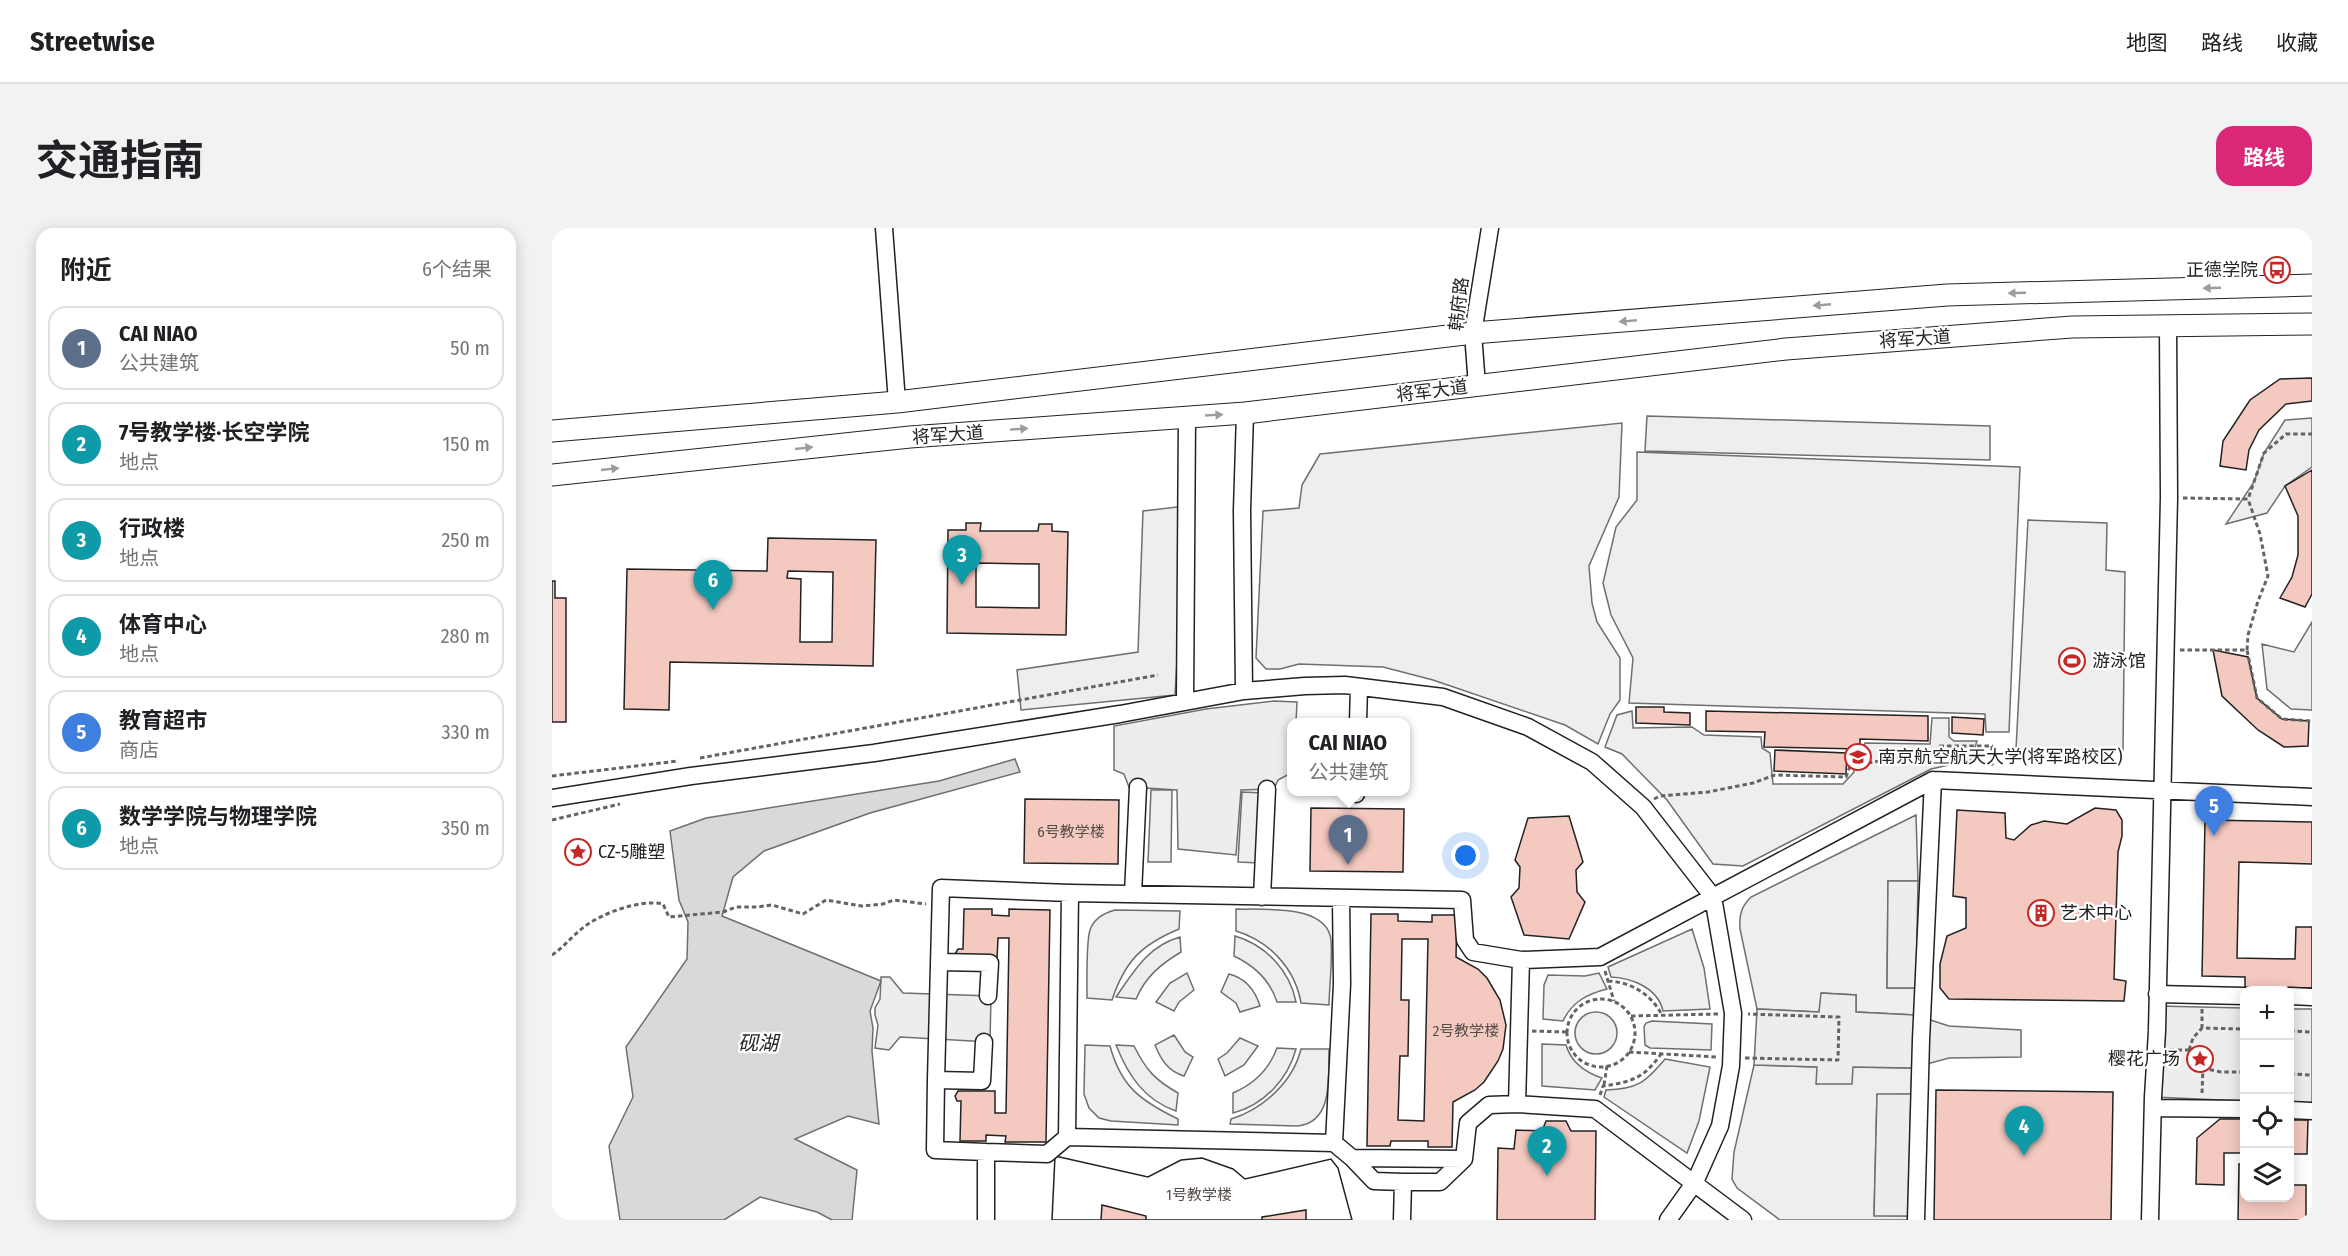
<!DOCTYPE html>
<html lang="zh">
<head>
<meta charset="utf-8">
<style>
	:root { --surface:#fff; --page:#f2f2f2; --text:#202124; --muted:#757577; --line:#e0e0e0; --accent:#db2777 }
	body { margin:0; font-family:"Fira Sans Condensed","Noto Sans SC",sans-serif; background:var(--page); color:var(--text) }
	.controls { position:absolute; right:18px; bottom:18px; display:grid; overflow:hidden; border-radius:12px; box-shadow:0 3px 15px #0003 }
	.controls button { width:54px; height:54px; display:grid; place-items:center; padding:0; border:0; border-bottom:2px solid var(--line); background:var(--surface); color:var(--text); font:30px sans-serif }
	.you { position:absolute; left:914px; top:628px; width:21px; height:21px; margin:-15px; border:4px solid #fff; border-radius:50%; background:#1a73e8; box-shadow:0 0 0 9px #1a73e833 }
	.badge { display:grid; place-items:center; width:39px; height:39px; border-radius:50%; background:var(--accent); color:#fff; font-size:20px; font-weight:700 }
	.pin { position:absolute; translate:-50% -50px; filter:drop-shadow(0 2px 3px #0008) }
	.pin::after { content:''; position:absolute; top:32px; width:21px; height:18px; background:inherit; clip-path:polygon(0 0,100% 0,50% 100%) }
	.popup { position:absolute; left:735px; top:490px; width:123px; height:78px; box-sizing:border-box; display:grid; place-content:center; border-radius:12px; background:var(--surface); filter:drop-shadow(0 2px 4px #0005); font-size:20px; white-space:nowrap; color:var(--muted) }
	.popup b { font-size:22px; color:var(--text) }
	.popup::after { content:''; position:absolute; left:50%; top:100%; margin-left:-12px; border:12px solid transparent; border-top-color:var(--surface) }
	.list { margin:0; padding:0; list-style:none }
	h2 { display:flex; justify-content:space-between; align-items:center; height:78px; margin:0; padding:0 24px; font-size:26px }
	h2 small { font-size:20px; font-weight:400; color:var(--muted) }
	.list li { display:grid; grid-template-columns:39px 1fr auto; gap:18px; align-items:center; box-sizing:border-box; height:84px; margin:0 12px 12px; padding:0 12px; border:2px solid var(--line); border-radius:18px }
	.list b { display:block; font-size:22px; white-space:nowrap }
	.list p { margin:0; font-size:20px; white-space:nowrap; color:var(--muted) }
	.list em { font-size:20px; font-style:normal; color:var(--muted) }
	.icon { flex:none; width:33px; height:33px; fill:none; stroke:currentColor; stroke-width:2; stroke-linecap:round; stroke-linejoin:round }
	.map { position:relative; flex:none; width:1760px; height:992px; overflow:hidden; border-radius:18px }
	header { display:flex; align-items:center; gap:36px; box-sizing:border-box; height:84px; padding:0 30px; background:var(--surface); border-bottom:2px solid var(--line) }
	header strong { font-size:28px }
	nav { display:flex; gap:33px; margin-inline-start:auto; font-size:21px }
	.intro { display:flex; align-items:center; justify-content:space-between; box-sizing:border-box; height:144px; padding:0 36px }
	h1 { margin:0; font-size:42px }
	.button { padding:15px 27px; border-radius:18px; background:var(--accent); color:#fff; font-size:21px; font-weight:700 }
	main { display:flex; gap:36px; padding:0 36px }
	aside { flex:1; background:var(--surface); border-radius:18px; box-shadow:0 3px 15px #0003 }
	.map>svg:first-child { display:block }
	.green { fill:#eee; stroke:#6f6f6f; stroke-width:1.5 }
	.parking { fill:#ededed; stroke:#6f6f6f; stroke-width:1.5 }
	.water { fill:#d9d9d9; stroke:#6f6f6f; stroke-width:1.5 }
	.building { fill:#f3c9c0; stroke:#222; stroke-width:1.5; fill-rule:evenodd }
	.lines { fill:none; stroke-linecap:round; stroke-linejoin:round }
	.minor-casing { stroke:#222; stroke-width:19 }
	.major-casing { stroke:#222; stroke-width:23 }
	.path { stroke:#646464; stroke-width:3; stroke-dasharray:4.5 3; stroke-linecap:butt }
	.minor { stroke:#fff; stroke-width:16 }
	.major { stroke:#fff; stroke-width:21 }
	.oneway { fill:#9c9c9c }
	.labels { text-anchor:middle; stroke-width:4.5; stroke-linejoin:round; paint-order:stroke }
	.number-label { font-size:15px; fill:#564c4a }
	.poi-label { font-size:18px; fill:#222; stroke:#fff; text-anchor:start }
	.street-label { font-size:18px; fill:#222; stroke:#fff }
	.water-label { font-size:20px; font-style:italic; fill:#222; stroke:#fff }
</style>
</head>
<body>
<header>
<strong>Streetwise</strong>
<nav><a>地图</a><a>路线</a><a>收藏</a></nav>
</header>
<div class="intro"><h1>交通指南</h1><a class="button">路线</a></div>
<main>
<aside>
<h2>附近<small>6个结果</small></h2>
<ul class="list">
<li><span class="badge" style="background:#5c6f8a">1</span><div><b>CAI NIAO</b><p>公共建筑</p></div><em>50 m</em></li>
<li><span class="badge" style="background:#0f9aa8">2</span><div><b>7号教学楼·长空学院</b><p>地点</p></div><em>150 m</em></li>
<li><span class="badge" style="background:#0f9aa8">3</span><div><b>行政楼</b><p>地点</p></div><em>250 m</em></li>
<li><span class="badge" style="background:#0f9aa8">4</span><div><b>体育中心</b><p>地点</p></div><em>280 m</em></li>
<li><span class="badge" style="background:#3f7fe0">5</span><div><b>教育超市</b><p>商店</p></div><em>330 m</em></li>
<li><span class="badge" style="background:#0f9aa8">6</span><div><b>数学学院与物理学院</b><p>地点</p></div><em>350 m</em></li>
</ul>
</aside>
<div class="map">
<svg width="1760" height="992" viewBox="0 0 1760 992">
	<rect width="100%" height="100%" fill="#fff"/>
	<!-- green -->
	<path class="green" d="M1095 188 1438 198V232L1093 223Z
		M1760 190V239L1733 258 1715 285 1674 296 1702 254 1712 225 1733 192Z
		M1070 195 1067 269 1037 338 1040 375 1045 394 1068 430V472L1058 486 1046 516 1013 497 881 452 831 439 747 436 728 441H714L704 430 711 283 747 280 750 257 768 226Z
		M1085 224 1468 239 1457 504H1434L1433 486 1077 475 1081 430 1059 387 1051 355 1064 299 1085 272Z
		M634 278 623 467 469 482 465 442 586 424 591 283Z
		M1476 292 1555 295 1554 342 1573 344 1571 522 1464 521Z
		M1760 394V482L1739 481 1715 461 1710 416 1742 424Z
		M1080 483 1081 500 1140 499 1152 507 1209 509 1210 520 1218 525 1221 556H1291L1302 544 1301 531 1310 525 1313 515 1378 516 1380 490H1397V509L1402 513H1425L1419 532 1379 541 1191 638 1161 636 1115 572 1070 526 1053 519 1065 487Z
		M599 562H620L619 634H596Z
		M690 564 712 565 707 635 686 634Z
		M1364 587 1366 653H1336L1335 760H1364L1363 787 1304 784V767L1270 765 1267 784 1205 781 1188 701C1187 687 1189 679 1199 669Z
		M684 681C709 682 769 676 778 707 782 719 777 762 777 777L749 775C743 740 717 713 684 703Z
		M563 682 628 683 627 701C589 717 573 733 560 772L535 770C535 755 534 715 538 702 542 690 552 685 563 682Z
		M1140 701 1152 740 1158 781 1111 783C1106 760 1080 750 1059 749L1056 739Z
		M683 708C714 717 738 743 744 774H725C718 752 703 738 682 728Z
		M628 709 629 724C609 736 594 748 584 771L564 769C582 743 596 718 628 709Z
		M635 745 642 762 627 774 622 783 604 774 618 755Z
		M1047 745 1055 761C1035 766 1020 774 1011 793L991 791 992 757 996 747 1033 748Z
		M677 746C693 750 703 762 708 778L688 784 684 775 669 764Z
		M1023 805a21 21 0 1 1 42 0a21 21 0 1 1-42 0Z
		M1100 793 1160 796 1159 822 1098 820 1093 817 1092 799 1094 795Z
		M622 807 633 824 641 829 632 848C616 843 609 832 603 817Z
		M688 810 706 818 692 837 673 848 666 831 675 825Z
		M990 816 1014 817C1019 834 1032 844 1050 850L1043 862 990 858Z
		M533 817 558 818C569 859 589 873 626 891V897L559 893 547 890 537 880 532 866Z
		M564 817 582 818C594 842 603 852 626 865L624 883C592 872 576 847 564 817Z
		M725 820 744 821C736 851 712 877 681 885V865C702 856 717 842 725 820Z
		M749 821H777C776 848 782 894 746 898L678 896 679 891C711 881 741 854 749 821Z
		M1113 831 1158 839 1147 893 1135 925 1052 869 1054 862C1085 861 1093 855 1113 831Z
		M1202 837 1266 839 1265 856 1301 839 1360 840 1359 866 1325 867 1322 987 1356 988V992H1228L1185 960 1180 951 1182 924Z"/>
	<!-- parking -->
	<path class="parking" d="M722 473 745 474 744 494H739V545L726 552 722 561 689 562 684 627 626 621 625 562 577 559 572 546 562 542V498L654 481Z
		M1336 653H1366L1364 760H1335Z
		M329 749H338L351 765 439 768 438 814 348 809 337 822 323 820 326 797 323 787V780L328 771Z
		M1269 765 1304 767V784L1363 787 1397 798 1469 802V829L1397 830 1360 840 1301 839 1300 856H1264L1265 839 1202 837 1205 781 1267 784Z
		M1605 778 1692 780V873L1601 869Z
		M1738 781H1760V875L1738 874Z
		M1325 866H1359L1356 988H1322Z"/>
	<!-- water -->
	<path class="water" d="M463 531 468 544 318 585 212 623 181 649 170 688 329 753 318 783 321 800 320 823 327 896 296 888 243 911 305 942 300 992H280L265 984 208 969 172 992H68L57 918 81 869 74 819 135 731 136 694 127 672 118 603 154 590 387 553Z"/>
	<!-- building -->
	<path class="building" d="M1760 150V173L1734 176 1707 202 1697 222 1694 242 1668 238 1671 213 1698 172 1728 151Z
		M1760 242V366L1753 379 1728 370 1740 349 1746 327V288L1733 258Z
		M414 295H429L428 303H486L487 296H500V303L516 304 514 407 395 405 396 302H414ZM424 335 487 336V380L424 379Z
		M216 310 324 312 321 438 118 434 117 482 72 481 75 341 215 343ZM236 343 281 344 280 414H248L249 351 235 350Z
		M0 353H3V370H14V494H0Z
		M1661 422 1696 429 1705 470 1730 491 1757 493 1756 518 1732 519 1706 502 1670 468Z
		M1084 479H1112V484L1138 485V497L1084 495Z
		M1154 483 1376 488V513L1308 511V521L1212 519 1213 504 1154 503Z
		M1400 489 1432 491 1431 507 1400 505Z
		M1223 522 1295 525 1294 546 1222 543Z
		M473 571 567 572 566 636 472 635Z
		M759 580 852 581 851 644 758 643Z
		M1543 580 1564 582 1570 592V608L1566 624 1562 751 1574 753 1572 773 1397 771 1388 760V736L1395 708 1414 700V670L1401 668 1405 582 1453 585 1454 610 1462 612 1479 597 1492 593 1515 596Z
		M1017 588 1031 634 1024 642 1025 664 1033 674 1017 711 972 707 959 669 967 660 968 639 963 632 976 590Z
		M1653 592 1760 594V636L1687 634 1685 730 1743 731 1744 699H1760V760L1693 759V749L1650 748Z
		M412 681H440V687L457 688V681L498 682 494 914H453L454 908 434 907V913H408L409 873H405L403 868 406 863H443V885H454L457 710H446L445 732 403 726 406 721H411Z
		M819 686H846V693L880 694V687H905L904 729 926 741 935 750 948 772 954 797 951 821 946 833 932 854 923 862 901 874 900 919H876V913H839L838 918H815ZM850 711H876L872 893 846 892 848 828H856L857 772H849Z
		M1384 862 1561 864 1559 992H1382Z
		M1668 891H1692V925H1672V957L1644 956 1645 910Z
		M1738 892H1756L1755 926H1738Z
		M994 893H1014L1019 903H1044L1043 992H945L946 920 962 921 964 902 990 903Z
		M503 928 596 949 629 932 650 930 681 941 693 951 779 931 786 940 800 992H594V988L550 977 549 992H500Z
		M503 928 596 949 629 932 650 930 681 941 693 951 779 931 786 940 800 992H754V982L710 989V992H500Z
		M1687 936H1692V970H1738V957H1754V992H1686Z"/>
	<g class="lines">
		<defs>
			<path id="minor" d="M332 0 345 174
				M925 158 921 105 938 0
				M692 463 690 282 693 185
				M633 474 635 188
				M806 494 807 459
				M804 566V564
				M0 570 139 548 322 525 568 486 692 463 753 458 793 457 891 469 976 499 1040 534 1091 579 1161 669 1181 785 1179 838 1168 898 1143 954 1116 992
				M518 665 515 909 782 915
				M581 666 586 559
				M710 669 715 561
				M789 670 790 756 782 915 800 930 912 931 916 895 937 877 965 876
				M387 734 438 735 436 768
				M1605 766 1692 768
				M1738 768 1760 769
				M432 814 430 853 384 852 383 922 434 924
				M384 852 389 660 518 665 910 672 913 712 921 724 969 732
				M1601 880 1692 881
				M1738 882 1760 883
				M800 930 822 953 851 954
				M434 992V924L495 926 515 909
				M850 992 851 954H888L912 931
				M1191 992 1043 881 965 876 969 732 1048 729 1381 552 1760 569
				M1364 992 1369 812 1381 552
				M1598 992 1601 869 1605 803 1617 270 1616 98"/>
			<path id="major" d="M0 203 345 174 921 105 1395 67 1760 57
				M0 247 358 209 693 185 1234 121 1520 99 1760 96"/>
		</defs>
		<!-- minor casing -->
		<use href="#minor" class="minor-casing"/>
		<!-- major casing -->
		<use href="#major" class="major-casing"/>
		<!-- path -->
		<path class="path" d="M1631 270 1696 271 1712 225 1734 206H1760
			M1628 422H1695L1705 470 1730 491 1760 493
			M1695 422 1696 407 1706 373 1716 348 1708 306 1696 271
			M148 530 606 447
			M0 548 126 533
			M1102 571 1108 568 1156 564 1201 555 1223 547 1294 549 1298 538 1382 524 1388 518H1440V539
			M0 592 68 576
			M0 727C12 719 20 708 32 699 50 685 88 671 111 676L117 689 171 684 184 679H205L220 677 251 686 274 672 310 678 331 676 342 672 374 676
			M1053 743 1062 773
			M1056 753C1079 754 1099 766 1110 787
			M1015 805a34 34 0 1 1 68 0a34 34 0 1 1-68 0Z
			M1650 781V800
			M1079 788 1166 786
			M980 803 1015 804
			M1738 803 1760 804
			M1618 822H1637L1641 838 1669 844H1692
			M1637 822 1641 810 1650 800 1692 801
			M1077 824 1165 829
			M1193 830 1286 832 1287 789 1196 786
			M1738 846 1760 847
			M1052 857 1055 838
			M1650 865 1651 840
			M1048 867 1051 858C1080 854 1092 850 1109 826"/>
		<!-- minor -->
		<use href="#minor" class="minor"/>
		<!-- major -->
		<use href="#major" class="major"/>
	</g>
	<!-- one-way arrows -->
	<defs><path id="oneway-solid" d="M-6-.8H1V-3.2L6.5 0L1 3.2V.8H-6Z" transform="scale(1.5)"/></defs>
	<g class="oneway">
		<use href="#oneway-solid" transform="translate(1660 60) rotate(178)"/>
		<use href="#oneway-solid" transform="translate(1465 65) rotate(178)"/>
		<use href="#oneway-solid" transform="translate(1270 77) rotate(175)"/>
		<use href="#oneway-solid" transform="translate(1076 93) rotate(175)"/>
		<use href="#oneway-solid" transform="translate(662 187) rotate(-3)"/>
		<use href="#oneway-solid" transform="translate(467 201) rotate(-4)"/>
		<use href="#oneway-solid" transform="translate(252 220) rotate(-6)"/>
		<use href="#oneway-solid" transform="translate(58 241) rotate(-6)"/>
	</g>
	<!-- icons -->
	<defs>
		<symbol id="bus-ring" viewBox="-11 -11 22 22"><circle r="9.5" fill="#fff" stroke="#c62828" stroke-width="1.5"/><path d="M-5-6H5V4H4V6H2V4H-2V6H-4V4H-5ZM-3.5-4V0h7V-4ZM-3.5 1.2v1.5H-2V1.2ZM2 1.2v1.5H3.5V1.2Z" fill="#c62828"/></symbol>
		<symbol id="stadium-ring" viewBox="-11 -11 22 22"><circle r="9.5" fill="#fff" stroke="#c62828" stroke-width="1.5"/><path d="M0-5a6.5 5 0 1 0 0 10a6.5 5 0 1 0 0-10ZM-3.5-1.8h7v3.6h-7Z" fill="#c62828"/></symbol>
		<symbol id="university-ring" viewBox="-11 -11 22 22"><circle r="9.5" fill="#fff" stroke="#c62828" stroke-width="1.5"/><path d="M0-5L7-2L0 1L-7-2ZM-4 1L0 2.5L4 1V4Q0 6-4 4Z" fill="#c62828"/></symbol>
		<symbol id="sight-ring" viewBox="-11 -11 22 22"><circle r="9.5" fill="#fff" stroke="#c62828" stroke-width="1.5"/><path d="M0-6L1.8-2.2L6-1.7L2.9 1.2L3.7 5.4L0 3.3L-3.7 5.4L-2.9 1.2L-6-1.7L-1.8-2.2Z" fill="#c62828"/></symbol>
		<symbol id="building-ring" viewBox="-11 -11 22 22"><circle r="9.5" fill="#fff" stroke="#c62828" stroke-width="1.5"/><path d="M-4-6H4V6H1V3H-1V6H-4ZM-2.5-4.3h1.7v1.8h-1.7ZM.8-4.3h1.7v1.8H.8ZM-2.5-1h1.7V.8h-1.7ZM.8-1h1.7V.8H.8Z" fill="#c62828"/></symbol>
	</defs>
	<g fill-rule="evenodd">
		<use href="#bus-ring" x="1710" y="27" width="30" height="30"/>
		<use href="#stadium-ring" x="1505" y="418" width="30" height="30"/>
		<use href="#university-ring" x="1291" y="514" width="30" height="30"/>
		<use href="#sight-ring" x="11" y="609" width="30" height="30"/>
		<use href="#building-ring" x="1474" y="670" width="30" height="30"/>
		<use href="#sight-ring" x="1633" y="816" width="30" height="30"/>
	</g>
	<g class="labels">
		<!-- number labels -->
		<g class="number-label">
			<text x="519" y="609">6号教学楼</text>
			<text x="914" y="808">2号教学楼</text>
			<text x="647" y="972">1号教学楼</text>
		</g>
		<!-- poi labels -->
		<g class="poi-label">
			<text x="1706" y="48" text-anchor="end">正德学院</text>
			<text x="1540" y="439">游泳馆</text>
			<text x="1326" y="535">南京航空航天大学(将军路校区)</text>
			<text x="46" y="630">CZ-5雕塑</text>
			<text x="1508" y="691">艺术中心</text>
			<text x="1628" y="837" text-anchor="end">樱花广场</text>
		</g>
		<!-- street labels -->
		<g class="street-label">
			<text transform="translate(907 76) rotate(-83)" y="6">韩府路</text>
			<text transform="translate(1363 111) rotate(-4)" y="6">将军大道</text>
			<text transform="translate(880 163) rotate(-7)" y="6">将军大道</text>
			<text transform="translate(396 207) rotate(-4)" y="6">将军大道</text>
		</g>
		<!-- water labels -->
		<g class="water-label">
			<text x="206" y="822">砚湖</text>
		</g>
	</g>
</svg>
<div class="controls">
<button>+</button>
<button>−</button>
<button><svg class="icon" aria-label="locate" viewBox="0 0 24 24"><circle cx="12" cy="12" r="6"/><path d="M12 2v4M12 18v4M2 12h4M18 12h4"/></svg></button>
<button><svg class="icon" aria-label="layers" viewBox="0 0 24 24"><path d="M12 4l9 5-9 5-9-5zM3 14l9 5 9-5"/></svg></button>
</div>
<div class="you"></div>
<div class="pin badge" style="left:796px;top:637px;background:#5c6f8a">1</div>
<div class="popup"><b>CAI NIAO</b>公共建筑</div>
<div class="pin badge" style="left:995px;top:948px;background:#0f9aa8">2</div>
<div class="pin badge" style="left:410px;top:357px;background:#0f9aa8">3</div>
<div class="pin badge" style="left:1472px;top:928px;background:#0f9aa8">4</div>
<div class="pin badge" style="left:1662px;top:608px;background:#3f7fe0">5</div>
<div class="pin badge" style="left:161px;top:382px;background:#0f9aa8">6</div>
</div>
</main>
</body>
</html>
